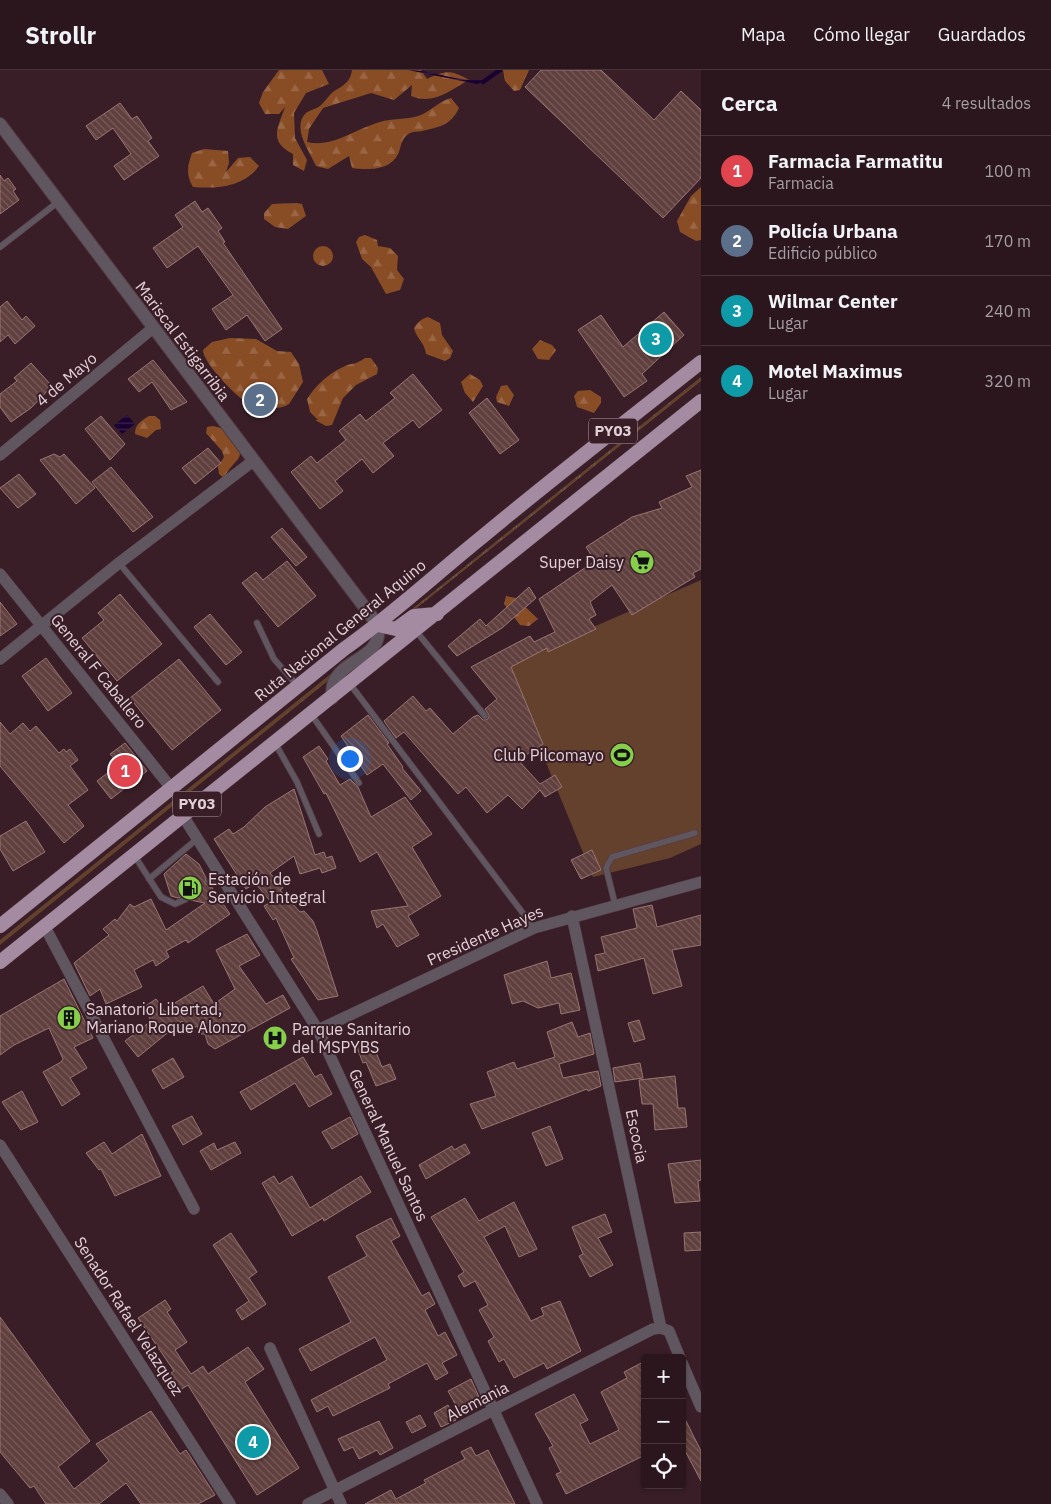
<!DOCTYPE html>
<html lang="es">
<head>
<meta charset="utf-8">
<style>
	:root { --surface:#2b161e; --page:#331f27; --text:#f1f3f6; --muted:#a69fa4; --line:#47353c; --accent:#8c9099 }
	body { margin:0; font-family:"IBM Plex Sans",sans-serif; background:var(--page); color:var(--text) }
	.controls { position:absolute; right:15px; bottom:15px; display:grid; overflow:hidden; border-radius:5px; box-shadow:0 1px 4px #0004 }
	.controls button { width:45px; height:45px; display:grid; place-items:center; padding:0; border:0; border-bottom:1px solid var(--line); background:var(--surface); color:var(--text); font:25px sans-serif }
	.you { position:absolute; left:349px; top:688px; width:18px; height:18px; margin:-12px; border:4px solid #fff; border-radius:50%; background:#1a73e8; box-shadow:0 0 0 8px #1a73e833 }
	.badge { display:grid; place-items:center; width:32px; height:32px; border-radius:50%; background:var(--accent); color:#fff; font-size:16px; font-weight:700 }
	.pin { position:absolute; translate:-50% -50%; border:2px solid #fff; box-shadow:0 1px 5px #0006 }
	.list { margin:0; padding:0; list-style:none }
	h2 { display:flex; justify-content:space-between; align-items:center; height:65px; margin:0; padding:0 20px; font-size:21px }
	h2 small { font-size:16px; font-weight:400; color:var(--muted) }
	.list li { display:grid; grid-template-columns:32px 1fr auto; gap:15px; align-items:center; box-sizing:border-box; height:70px; padding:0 20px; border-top:1px solid var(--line) }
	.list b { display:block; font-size:19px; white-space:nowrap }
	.list p { margin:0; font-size:16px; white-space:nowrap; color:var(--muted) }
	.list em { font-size:16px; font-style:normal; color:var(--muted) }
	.icon { flex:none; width:28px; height:28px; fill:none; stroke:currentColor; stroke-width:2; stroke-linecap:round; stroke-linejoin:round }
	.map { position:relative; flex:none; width:701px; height:1434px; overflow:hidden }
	header { display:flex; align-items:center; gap:30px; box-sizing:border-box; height:70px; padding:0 25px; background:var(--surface); border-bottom:1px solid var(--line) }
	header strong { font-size:24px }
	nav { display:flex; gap:28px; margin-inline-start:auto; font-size:18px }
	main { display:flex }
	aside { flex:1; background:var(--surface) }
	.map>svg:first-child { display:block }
	.grass { fill:url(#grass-tufts) }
	.forest { fill:url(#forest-firs) }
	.garden { fill:#64412c }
	.water { fill:url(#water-rules) }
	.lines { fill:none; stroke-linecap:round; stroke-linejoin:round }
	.stream { stroke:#190031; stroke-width:4.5 }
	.building { fill:url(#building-back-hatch); stroke:#997572 }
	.service-casing { stroke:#543a44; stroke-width:7 }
	.minor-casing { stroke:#543a44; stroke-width:12 }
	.tertiary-casing { stroke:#543a44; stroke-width:14 }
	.trunk-casing { stroke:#543a44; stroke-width:15 }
	.service { stroke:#60565f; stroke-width:5.5 }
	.minor { stroke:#60565f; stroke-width:11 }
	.tertiary { stroke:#60565f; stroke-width:12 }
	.trunk { stroke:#a48ba1; stroke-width:14 }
	.labels { text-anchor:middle; stroke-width:4; stroke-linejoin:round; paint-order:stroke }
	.shield { fill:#391e28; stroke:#b09ba2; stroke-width:1 }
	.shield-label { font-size:15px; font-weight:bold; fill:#e3d0d6 }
	.street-label { font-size:16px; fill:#e3d0d6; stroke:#391e28 }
	.poi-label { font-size:16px; fill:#e3d0d6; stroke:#391e28; text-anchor:start }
</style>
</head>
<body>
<header>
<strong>Strollr</strong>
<nav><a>Mapa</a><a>Cómo llegar</a><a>Guardados</a></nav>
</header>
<main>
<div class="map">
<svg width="701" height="1434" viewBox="0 0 701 1434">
	<defs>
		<pattern id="grass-tufts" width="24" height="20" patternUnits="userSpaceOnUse" patternTransform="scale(1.25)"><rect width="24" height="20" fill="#64412c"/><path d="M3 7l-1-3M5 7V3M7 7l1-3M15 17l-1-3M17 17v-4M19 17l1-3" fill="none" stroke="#7a5b4a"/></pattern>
		<pattern id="forest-firs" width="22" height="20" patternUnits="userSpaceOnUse" patternTransform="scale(1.25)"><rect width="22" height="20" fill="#894d26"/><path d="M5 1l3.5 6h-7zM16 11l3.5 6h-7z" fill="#9a6645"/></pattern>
		<pattern id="water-rules" width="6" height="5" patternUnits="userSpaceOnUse" patternTransform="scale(1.25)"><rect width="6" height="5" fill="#190031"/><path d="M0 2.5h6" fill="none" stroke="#3a244e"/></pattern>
		<pattern id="building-back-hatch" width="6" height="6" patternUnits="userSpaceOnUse" patternTransform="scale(1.25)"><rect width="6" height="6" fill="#60403e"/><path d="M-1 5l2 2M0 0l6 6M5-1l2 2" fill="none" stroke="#775b59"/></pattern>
	</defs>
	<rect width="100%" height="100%" fill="#391e28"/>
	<!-- grass -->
	<path class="grass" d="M701 307V311L413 541 412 539Z
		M358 582H360V585L0 875V870Z"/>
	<!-- forest -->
	<path class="forest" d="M279 0H322L329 14 306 23 294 43 295 68 307 90 304 101 293 95V84C268 71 278 58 285 37L279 44H265L259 33 263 22Z
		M352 0H421L427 9C446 0 451 0 469 10 449 21 433 35 411 26L412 15 394 30 371 23 323 38 309 59 307 72C333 78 355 59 380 52 392 48 406 50 418 46 429 43 437 32 451 28L459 38C451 55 440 57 422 61 419 62 414 61 410 63 402 67 401 75 399 82 391 101 369 100 352 98L349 86 328 99 316 96C310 82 291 57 306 43 310 40 316 39 320 36 326 31 330 23 336 20 345 15 351 10 352 0Z
		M503 0H529L520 20 514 21 505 11Z
		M204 79 228 81 229 93 226 102 238 88 250 87 259 96C244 117 217 119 193 117 186 105 187 97 192 83Z
		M701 117V170L696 171 680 162 677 151 691 126Z
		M297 133 302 134 306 146 288 159 275 157 264 149V143L272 134Z
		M365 165 377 170 378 176 390 178 398 186 397 200 404 209 400 220 386 224 371 197 362 189 356 172 359 167Z
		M313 186a10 10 0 1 1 20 0a10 10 0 1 1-20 0Z
		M428 247 440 253 442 265 453 281 450 288 445 291 426 284C425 273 416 268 414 258 418 252 421 249 428 247Z
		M230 268 256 269 277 281 291 282 299 294 303 312 289 334C279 341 257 338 247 333 236 326 203 293 203 280L212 272Z
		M540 270 552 275 556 280 549 290 538 289 532 279Z
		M365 288H371L378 298 377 304 356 315 343 328 332 355 326 356 315 350H318L310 342 307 329C316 315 328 304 343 297 353 292 354 296 365 288Z
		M470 304 480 310 483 316 473 332 465 323 461 312Z
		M507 315 514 325 509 336 497 332 496 327 501 316Z
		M590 320 601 327V333L594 343 577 337 574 326 578 321Z
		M149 346H155L160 350 161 359 156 360 147 368 135 364C135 354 141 351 149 346Z
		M213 356 229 360C248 395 239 381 224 408L219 404 218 397 224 387 222 381 206 363 207 357Z
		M506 526 516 528 538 549 529 556 520 555 504 534Z"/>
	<!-- garden -->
	<path class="garden" d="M701 510V774L670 788 593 807 506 595Z"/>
	<!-- water -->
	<path class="water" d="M408 0C434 0 461 14 486 9L488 11 477 14Z
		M127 345 135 354 122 364 114 355Z"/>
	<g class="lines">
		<!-- stream -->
		<path class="stream" d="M483 12 500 0"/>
	</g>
	<!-- building -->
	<path class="building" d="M541 0H601L654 50 681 21 701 40V108L663 148 525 17Z
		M120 33 132 49 137 46 152 68 148 71 159 86 124 110 114 96 131 84 113 58 96 70 86 56Z
		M0 105 4 111 8 108 16 119 13 121 19 130 0 144Z
		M195 131 202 142 208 138 222 158 218 161 225 172 223 173 282 259 265 271 247 245 226 260 212 239 233 225 198 176 167 198 153 178 183 157 175 145Z
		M7 231 22 250 26 246 35 256 15 274 8 265 0 272V237Z
		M664 242 684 265 642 304 647 311 624 327 578 260 601 245 623 277Z
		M153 290 187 332 171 340 152 312 139 322 128 309Z
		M31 293 52 316 31 338 11 352 0 337V324L17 311 14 308Z
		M413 304 442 340 419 358 413 350 383 373 394 386 373 403 362 389 335 411 343 421 320 439 291 402 311 386 317 393 346 370 339 361 360 344 366 351 395 328 390 323Z
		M487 328 519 370 500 384 469 343Z
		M101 346 125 374 110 390 85 359Z
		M208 378 221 393 195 414 182 398Z
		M54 384 60 387 64 384 95 418 76 434 40 390Z
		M111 397 153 447 133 462 92 412Z
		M701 400V499L693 503 695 507 632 545 612 515 590 532 596 545 589 549 596 559 548 582 547 578 511 597 543 674 518 690 540 714 555 705 562 717 545 727 540 720 522 739 508 725 487 743 466 717 458 724 404 662 396 668 384 651 413 626 426 641 430 638 453 664 473 647 478 645 483 650 488 649 489 645 485 639 497 629 471 597 530 566 534 572 555 562 539 529 595 491 586 477 632 447 662 438 659 432 692 417 686 406Z
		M19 404 36 424 18 438 0 418Z
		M282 458 307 487 296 496 271 467Z
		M287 491 316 526 278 557 242 513 256 502 263 510Z
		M529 517 536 528 502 558 457 586 448 576 480 549 486 556Z
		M120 524 162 574 117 611 82 568 104 550 98 543Z
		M0 532 17 554 0 566Z
		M210 544 242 582 226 595 194 557Z
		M46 588 72 623 48 641 22 606Z
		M179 589 221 640 172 680 130 628Z
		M368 645 389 673 387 674 403 697 402 698 421 721 411 730 383 694 367 705 341 666Z
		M0 652 10 664 23 653 30 661 36 656 59 683 64 679 66 682 70 679 78 690 70 696 88 720 68 735 84 756 64 773 0 696Z
		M125 673 147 701 111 729 97 711 119 694 110 684Z
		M319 676 328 689 326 691 340 715 350 709 358 717 371 747 405 727 432 764 412 777 441 826 408 846 419 865 397 877 383 854 377 858 371 841 408 836 377 782 360 792 326 723 324 724 303 687Z
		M294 719 315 785 324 782 326 788 332 786 336 798 322 803 320 798 300 804 294 786 270 803 283 818 280 820 300 842 304 841 313 851 317 861 338 926 318 930 291 889 294 888 276 848 273 850 264 836 271 832 255 813 246 819 214 769 229 759 233 764 244 757 265 737Z
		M26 751 45 782 13 801 0 779V766Z
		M592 780 601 800 581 809 571 790Z
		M186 784 199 794 206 808 205 814 211 816 230 844 188 873 186 870 166 881 169 887 156 896 153 890 134 900 142 917 106 934 100 919 90 926 74 893 109 865 103 859 115 849 117 851 130 834 134 837 151 829 166 860 205 833 190 830 187 824 178 828 171 826 164 804Z
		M652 835 657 857 701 845V875L672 880 682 916 653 924 644 888 598 901 595 885 605 883 601 867 637 858 633 839Z
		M247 864 260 885 239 896 266 934 283 925 290 938 215 979 208 974 205 964H201L197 956 188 961 182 951 138 987 125 971 151 951 144 937 156 929 165 942 173 934 203 916 214 934 235 919 216 880Z
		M547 891 551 908 571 903 580 940 561 944 559 933 538 938 523 931 512 934 504 905Z
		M64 909 93 968 74 977 87 998 70 1008 80 1024 62 1036 43 1002 61 992 63 989 49 958 14 975 0 985V946Z
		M639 950 645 969 634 972 628 953Z
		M572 952 578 967 590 963 594 984 559 994 563 1008 598 1001 601 1016 588 1021 587 1019 482 1059 470 1034 496 1026 487 1002 514 992 517 999 555 987 547 962Z
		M367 971 371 982 375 980 382 997 390 994 396 1009 376 1016 366 992 363 993 356 975Z
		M303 987 315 1007 321 1004 332 1024 309 1037 295 1013 251 1040 240 1022Z
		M173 988 184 1007 163 1019 152 1000Z
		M640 993 643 1008 615 1012 613 998Z
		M675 1006 678 1038H685L687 1057 655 1060 653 1034H642L639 1010Z
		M22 1021 38 1052 21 1060 2 1032Z
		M192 1046 202 1064 183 1075 172 1056Z
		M350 1047 358 1064 332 1079 322 1062Z
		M550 1056 563 1089 546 1096 532 1063Z
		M142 1064 161 1106 115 1126 101 1099 99 1100 86 1083 104 1072 112 1084Z
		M235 1072 241 1083 211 1100 200 1081 214 1073 217 1080Z
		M465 1074 470 1083 426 1109 419 1095 452 1076 454 1080Z
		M701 1090V1110L698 1111 700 1131 675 1133 668 1094Z
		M274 1106 279 1114 292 1106 310 1138 361 1106 371 1122 324 1151 323 1148 292 1166 262 1113Z
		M465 1128 479 1151 514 1132 537 1179 519 1187 505 1156 484 1167 531 1251 544 1245 541 1238 560 1231 581 1281 547 1299 544 1293 514 1308 504 1289 499 1292 488 1271 494 1267 479 1240 488 1235 475 1211 464 1217 458 1206 464 1202 431 1147Z
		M605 1144 612 1162 598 1168 613 1195 590 1207 579 1186 583 1184 572 1157Z
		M391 1148 400 1166 391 1171 422 1226 429 1222 435 1234 425 1240 438 1266 445 1262 457 1285 442 1293 448 1303 436 1310 427 1293 388 1314 390 1318 333 1346 328 1336 317 1342 311 1330 387 1290 375 1267 311 1301 299 1279 351 1252 328 1207 367 1186 356 1166Z
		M701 1162V1180L685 1181 684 1163Z
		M231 1163 257 1202 249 1208 266 1234 242 1250 236 1240 249 1231 213 1175Z
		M165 1230 171 1239 167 1242 187 1272 175 1280 191 1304 203 1296 208 1304 248 1277 264 1299 245 1312 299 1398 257 1425 188 1315 180 1320 169 1304 174 1301 138 1248Z
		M0 1247 90 1371 58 1397 74 1419 109 1391 96 1374 151 1341 180 1384 186 1380 215 1425 198 1434H141L126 1413 99 1434H46L34 1416 30 1418 0 1382Z
		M645 1291V1385L566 1424 556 1404 561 1402 549 1378 553 1376 535 1344 574 1324 588 1350 580 1354 590 1374 619 1360 601 1322 627 1308 624 1302Z
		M471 1309 479 1327 458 1339 448 1321Z
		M448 1335 456 1350 441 1357 434 1343Z
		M682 1343 701 1381V1411L682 1375Z
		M420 1345 426 1356 412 1363 406 1352Z
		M379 1351 393 1378 380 1385 377 1380 359 1389 353 1377 344 1381 338 1369Z
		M471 1377 476 1386 488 1380 515 1434H365L391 1420 396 1429 426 1413 424 1410 465 1389 461 1382Z"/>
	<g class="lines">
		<defs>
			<path id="service" d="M0 177 58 132
				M119 493 218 612
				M257 553 274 589 297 615
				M416 561 485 646
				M350 614 534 858
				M311 644 359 713
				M275 673 297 712 319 764
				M134 785 161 827 175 834 186 829
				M149 809 197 769
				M209 812 220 804
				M615 834 606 798 612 787 695 763"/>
			<path id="minor" d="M0 385 153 258
				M0 504 172 719
				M0 589 119 493 253 391
				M183 746 318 960 537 1434
				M572 846 661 1258 669 1261 680 1288
				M45 857 194 1139
				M318 960 534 858 701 812
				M0 1075 230 1434
				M270 1278 341 1434
				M682 1293 701 1337
				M0 1424 8 1434
				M308 1434 653 1259 661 1258"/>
			<path id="tertiary" d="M0 54 378 555C383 589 345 587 334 612 332 617 332 623 332 628"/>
			<path id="trunk" d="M378 555 396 559 414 546 437 544
				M0 856 344 579C392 545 436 504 482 467 554 407 628 350 701 292
				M0 892 701 331"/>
		</defs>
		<!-- service casing -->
		<use href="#service" class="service-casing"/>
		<!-- minor casing -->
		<use href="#minor" class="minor-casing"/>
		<!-- tertiary casing -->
		<use href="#tertiary" class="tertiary-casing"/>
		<!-- trunk casing -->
		<use href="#trunk" class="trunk-casing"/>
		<!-- service -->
		<use href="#service" class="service"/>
		<!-- minor -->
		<use href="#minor" class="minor"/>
		<!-- tertiary -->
		<use href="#tertiary" class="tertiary"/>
		<!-- trunk -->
		<use href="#trunk" class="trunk"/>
	</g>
	<!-- icons -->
	<defs>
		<symbol id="supermarket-disc" viewBox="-11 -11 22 22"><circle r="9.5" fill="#86cf4b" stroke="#391e28"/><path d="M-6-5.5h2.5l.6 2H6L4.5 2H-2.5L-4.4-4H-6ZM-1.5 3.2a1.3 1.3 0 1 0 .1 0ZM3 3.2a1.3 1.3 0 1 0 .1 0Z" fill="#111"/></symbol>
		<symbol id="stadium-disc" viewBox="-11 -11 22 22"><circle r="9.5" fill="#86cf4b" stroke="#391e28"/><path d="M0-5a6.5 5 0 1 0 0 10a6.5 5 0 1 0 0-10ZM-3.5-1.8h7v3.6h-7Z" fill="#111"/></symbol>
		<symbol id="fuel-disc" viewBox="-11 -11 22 22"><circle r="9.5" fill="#86cf4b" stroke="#391e28"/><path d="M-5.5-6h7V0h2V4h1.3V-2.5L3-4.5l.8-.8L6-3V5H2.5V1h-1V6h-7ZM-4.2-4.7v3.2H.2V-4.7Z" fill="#111"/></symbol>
		<symbol id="building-disc" viewBox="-11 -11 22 22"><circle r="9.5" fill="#86cf4b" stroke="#391e28"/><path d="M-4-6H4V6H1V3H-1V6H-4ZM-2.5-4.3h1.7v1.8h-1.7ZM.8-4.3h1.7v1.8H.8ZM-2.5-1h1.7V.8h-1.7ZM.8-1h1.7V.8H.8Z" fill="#111"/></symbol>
		<symbol id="hospital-disc" viewBox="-11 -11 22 22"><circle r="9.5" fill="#86cf4b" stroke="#391e28"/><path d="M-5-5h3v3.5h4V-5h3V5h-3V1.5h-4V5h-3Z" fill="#111"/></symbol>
	</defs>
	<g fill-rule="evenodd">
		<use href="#supermarket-disc" x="628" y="478" width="28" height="28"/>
		<use href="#stadium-disc" x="608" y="671" width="28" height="28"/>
		<use href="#fuel-disc" x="176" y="804" width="28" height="28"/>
		<use href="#building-disc" x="55" y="934" width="28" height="28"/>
		<use href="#hospital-disc" x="261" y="954" width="28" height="28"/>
	</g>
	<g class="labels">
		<!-- shield labels -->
		<g class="shield">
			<rect x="589" y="348.5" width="48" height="25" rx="4"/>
			<rect x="173" y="721.5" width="48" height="25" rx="4"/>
		</g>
		<g class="shield-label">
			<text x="613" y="366">PY03</text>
			<text x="197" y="739">PY03</text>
		</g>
		<!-- street labels -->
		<g class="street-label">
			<text transform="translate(183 271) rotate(53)" y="6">Mariscal Estigarribia</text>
			<text transform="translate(66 309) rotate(-40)" y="6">4 de Mayo</text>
			<text transform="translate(340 560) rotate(-39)" y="6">Ruta Nacional General Aquino</text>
			<text transform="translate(99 601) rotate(51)" y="6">General F Caballero</text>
			<text transform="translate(485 865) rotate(-24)" y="6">Presidente Hayes</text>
			<text transform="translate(637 1066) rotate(78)" y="6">Escocia</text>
			<text transform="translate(389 1075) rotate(65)" y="6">General Manuel Santos</text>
			<text transform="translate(129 1246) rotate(57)" y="6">Senador Rafael Velazquez</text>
			<text transform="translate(477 1331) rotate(-27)" y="6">Alemania</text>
		</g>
		<!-- poi labels -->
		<g class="poi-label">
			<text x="624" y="498" text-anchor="end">Super Daisy</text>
			<text x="604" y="691" text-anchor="end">Club Pilcomayo</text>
			<text x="208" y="815">Estación de<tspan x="208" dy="18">Servicio Integral</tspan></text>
			<text x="86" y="945">Sanatorio Libertad,<tspan x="86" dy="18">Mariano Roque Alonzo</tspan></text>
			<text x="292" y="965">Parque Sanitario<tspan x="292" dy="18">del MSPYBS</tspan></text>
		</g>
	</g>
</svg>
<div class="controls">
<button>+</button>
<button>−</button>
<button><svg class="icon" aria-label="locate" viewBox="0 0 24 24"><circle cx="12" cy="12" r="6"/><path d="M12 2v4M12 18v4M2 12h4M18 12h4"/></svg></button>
</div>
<div class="you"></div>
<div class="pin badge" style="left:125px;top:701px;background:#e0444e">1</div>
<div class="pin badge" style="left:260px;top:330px;background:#5c6f8a">2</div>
<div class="pin badge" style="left:656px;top:269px;background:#0f9aa8">3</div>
<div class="pin badge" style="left:253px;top:1372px;background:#0f9aa8">4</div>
</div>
<aside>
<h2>Cerca<small>4 resultados</small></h2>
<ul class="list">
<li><span class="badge" style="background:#e0444e">1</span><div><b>Farmacia Farmatitu</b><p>Farmacia</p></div><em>100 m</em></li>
<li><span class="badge" style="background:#5c6f8a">2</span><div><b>Policía Urbana</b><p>Edificio público</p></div><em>170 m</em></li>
<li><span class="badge" style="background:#0f9aa8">3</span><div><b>Wilmar Center</b><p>Lugar</p></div><em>240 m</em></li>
<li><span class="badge" style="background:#0f9aa8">4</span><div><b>Motel Maximus</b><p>Lugar</p></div><em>320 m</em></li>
</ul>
</aside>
</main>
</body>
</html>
